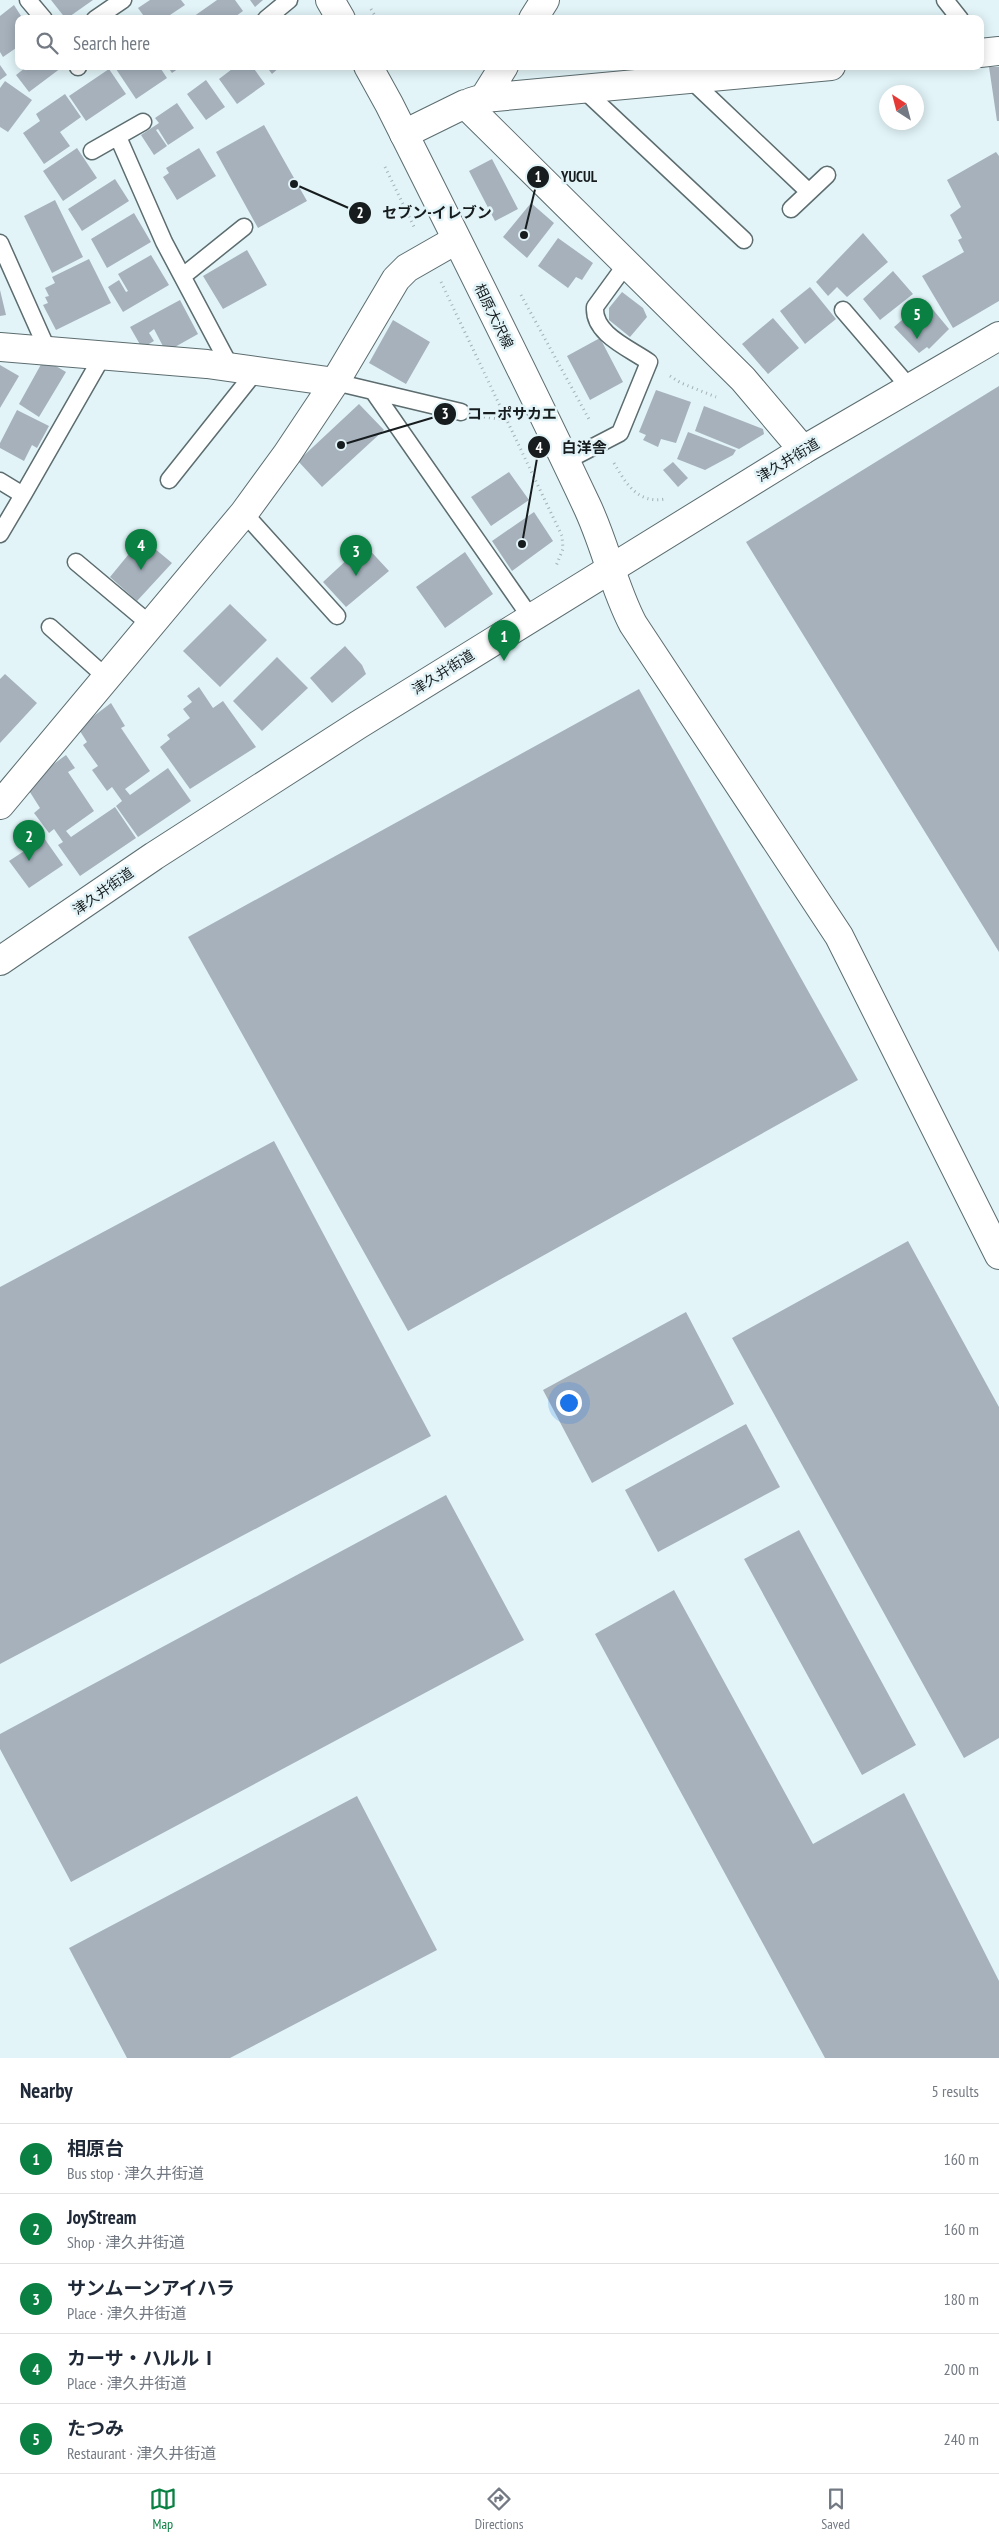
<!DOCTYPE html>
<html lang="en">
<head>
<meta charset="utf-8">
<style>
	:root { --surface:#fff; --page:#f6f6f7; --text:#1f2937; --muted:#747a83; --line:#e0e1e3; --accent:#0b8043 }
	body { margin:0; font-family:"PT Sans Narrow","Noto Sans JP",sans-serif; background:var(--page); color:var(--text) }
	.compass { position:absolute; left:879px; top:85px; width:45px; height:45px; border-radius:50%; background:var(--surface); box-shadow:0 2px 12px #0003; rotate:324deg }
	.you { position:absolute; left:568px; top:1402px; width:18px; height:18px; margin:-12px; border:4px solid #fff; border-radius:50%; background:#1a73e8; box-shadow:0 0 0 8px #1a73e833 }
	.badge { display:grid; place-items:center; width:32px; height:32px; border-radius:50%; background:var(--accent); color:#fff; font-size:16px; font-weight:700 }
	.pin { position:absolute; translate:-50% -41px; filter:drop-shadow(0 1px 2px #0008) }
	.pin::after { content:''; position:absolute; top:26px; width:18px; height:15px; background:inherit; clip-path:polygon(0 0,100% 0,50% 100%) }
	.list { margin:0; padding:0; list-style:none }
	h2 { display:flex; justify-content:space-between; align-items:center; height:65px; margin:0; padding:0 20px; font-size:21px }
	h2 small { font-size:16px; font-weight:400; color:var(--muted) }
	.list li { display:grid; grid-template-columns:32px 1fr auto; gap:15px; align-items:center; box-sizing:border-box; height:70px; padding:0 20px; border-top:1px solid var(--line) }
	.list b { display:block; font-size:19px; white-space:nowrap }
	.list p { margin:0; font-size:16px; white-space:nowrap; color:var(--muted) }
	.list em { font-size:16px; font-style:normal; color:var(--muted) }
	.icon { flex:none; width:28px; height:28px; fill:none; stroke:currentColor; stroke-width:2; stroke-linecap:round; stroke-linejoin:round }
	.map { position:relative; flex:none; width:999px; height:2058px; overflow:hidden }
	.search { position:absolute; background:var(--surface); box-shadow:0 2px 12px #0003; left:15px; right:15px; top:15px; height:55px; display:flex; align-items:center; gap:12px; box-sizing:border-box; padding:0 18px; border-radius:10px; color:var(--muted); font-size:19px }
	.sheet { height:415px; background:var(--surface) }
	nav { display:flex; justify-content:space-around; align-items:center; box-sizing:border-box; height:70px; border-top:1px solid var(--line); background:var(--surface); font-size:14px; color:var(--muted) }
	nav a { display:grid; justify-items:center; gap:2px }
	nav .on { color:var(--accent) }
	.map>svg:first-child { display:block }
	.building { fill:#a6b1bc }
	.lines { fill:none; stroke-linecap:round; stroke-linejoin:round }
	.lane-casing { stroke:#5c6c6f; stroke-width:19 }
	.street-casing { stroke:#5c6c6f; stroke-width:30 }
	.secondary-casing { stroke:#5c6c6f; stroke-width:30 }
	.highway-casing { stroke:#5c6c6f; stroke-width:30 }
	.path { stroke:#a3b1b4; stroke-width:3; stroke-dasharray:1 4; stroke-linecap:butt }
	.lane { stroke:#fff; stroke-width:16 }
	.street { stroke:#fff; stroke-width:28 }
	.secondary { stroke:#fff; stroke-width:28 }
	.highway { stroke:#fff; stroke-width:28 }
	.labels { text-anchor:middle; stroke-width:5; stroke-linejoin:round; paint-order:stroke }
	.street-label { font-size:14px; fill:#171d1f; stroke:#e2f4f8 }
	.leader { fill:none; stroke:#171d1f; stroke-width:2 }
	.callout-dot { fill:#171d1f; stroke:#e2f4f8; stroke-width:2 }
	.mark-label { font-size:15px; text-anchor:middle; font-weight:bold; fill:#fff }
	.callout-label { font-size:15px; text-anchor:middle; font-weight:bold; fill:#171d1f; stroke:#e2f4f8; stroke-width:5; stroke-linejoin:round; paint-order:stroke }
</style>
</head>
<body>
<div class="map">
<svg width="999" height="2058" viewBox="0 0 999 2058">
	<rect width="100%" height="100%" fill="#e2f4f8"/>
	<!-- building -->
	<path class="building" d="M51 0H93L66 19Z
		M150 0H181L185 5 164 19H146L138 8Z
		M217 0H235L243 11 232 19H190Z
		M250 0H263L255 7Z
		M14 5 23 19H19V46L3 57 0 52V16Z
		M0 65 7 75 0 80Z
		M24 66H60L61 68 29 92 16 75 25 68Z
		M114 66H159L167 78 136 99Z
		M167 66H182L172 73Z
		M236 66H252L265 84 237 104 219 79Z
		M266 66H281L272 74Z
		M989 67H999V121H997Z
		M109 69 126 94 86 121 69 96Z
		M206 80 225 107 206 120 187 94Z
		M5 81 32 100 8 132 0 127V88Z
		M65 94 81 117 60 132 70 146 44 164 23 133 40 121 36 114Z
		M177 103 194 128 168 145 158 129 156 130 167 146 154 155 141 135 159 123 155 118Z
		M264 125 307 201 258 228 216 152Z
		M77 148 97 178 63 201 43 171Z
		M199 148 216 176 177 200 163 177 169 173 166 168Z
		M996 152 999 156V301L953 328 922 276 964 252 958 240 962 238 950 215 961 207 947 180Z
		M492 159 518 209 495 221 469 171Z
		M115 179 129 201 82 231 68 209Z
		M55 200 83 257 52 273 24 216Z
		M531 203 554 223 527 258 503 237Z
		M134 213 151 242 107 268 91 239Z
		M863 233 888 262 847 297 837 287 828 296 816 282Z
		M558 238 593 263 582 280 576 277 568 288 538 266Z
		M247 250 267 285 223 309 203 276Z
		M151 255 169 285 123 312 108 287 119 280 126 292 128 291 118 274Z
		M89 259 111 303 56 330 43 305 48 303 45 297 49 296 45 288 55 283 52 277Z
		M893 271 913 294 880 320 863 299Z
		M810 287 836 319 805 344 780 311Z
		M0 290 6 315 0 316Z
		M622 292 643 308 647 317 630 337 609 320V308Z
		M180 300 198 334 166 352 154 329 149 333 154 341 142 348 130 327Z
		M925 300 949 329 929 349 927 347 919 353 894 327Z
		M773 318 799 348 768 374 742 344Z
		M393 320 430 342 406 384 369 363Z
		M600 338 623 382 590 400 567 356Z
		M44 359 66 372 39 417 19 404Z
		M0 365 19 376 0 408Z
		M999 386V952L746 542Z
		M656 390 691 402 676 443 661 439 658 447 643 440 646 435 639 432Z
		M359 404 384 430 322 487 298 461Z
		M704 406 763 429 764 434 739 449 695 431Z
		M17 410 49 426 37 448 32 445 24 461 0 448V443Z
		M688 432 736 450 733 455 705 470 677 459Z
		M673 462 688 478 678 487 663 470Z
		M509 472 529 500 491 526 471 497Z
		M534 512 553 541 512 571 492 541Z
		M142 538 172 563 137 601 110 577Z
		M364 544 389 571 346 607 323 582Z
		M465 552 493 594 445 628 416 587Z
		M230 604 267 640 220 687 183 651Z
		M345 646 362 665 366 674 332 703 310 678Z
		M277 657 308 688 262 731 233 701Z
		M5 674 37 703 0 743V679Z
		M199 687 213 708 223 701 256 747 190 789 160 747 170 739 167 735 190 718 183 709 192 702 187 696Z
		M639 689 858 1080 408 1331 188 937Z
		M111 703 125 726 121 728 150 771 125 789 130 795 168 768 191 801 138 837 116 806 122 801 112 787 107 791 92 770 98 766 83 745 87 742 78 728Z
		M66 755 75 768 68 772 94 811 66 831 71 837 115 807 136 838 80 876 58 845 63 842 54 829 49 833 34 813 40 808 28 789 33 779Z
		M44 838 63 865 29 888 9 861Z
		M274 1141 431 1436 0 1664V1287Z
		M908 1241 999 1407V1738L964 1758 732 1338Z
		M686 1312 734 1404 592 1483 543 1390Z
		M746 1424 780 1487 658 1552 625 1490Z
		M446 1495 524 1640 71 1882 0 1749V1734Z
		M799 1530 916 1745 862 1775 744 1559Z
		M674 1590 813 1844 904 1793 999 1981V2058H825L595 1634Z
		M357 1796 437 1950 230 2058H127L69 1948Z"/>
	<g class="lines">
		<defs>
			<path id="lane" d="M28 0 44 19
				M945 0 960 19
				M95 19 123 0
				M266 19 289 0
				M78 66V67
				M690 79 809 192
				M583 89 744 240
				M118 137 164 242 231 368
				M92 151 143 122
				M791 209 827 175
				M0 243 48 351
				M183 276 244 227
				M843 310 910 388
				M335 382 461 412
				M373 391 531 618
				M566 461 620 433 649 362C629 348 593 334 595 307L627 263
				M169 480 255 372
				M0 481 23 495 102 357
				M244 513 337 616
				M0 534 23 495
				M76 562 151 625
				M50 627 107 678"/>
			<path id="street" d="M533 19 545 0
				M980 53 999 51
				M484 98 831 66
				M471 102 484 98 504 66
				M404 134 465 104 743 379 803 450
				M0 347 207 364 335 382
				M0 805 244 513 287 454 335 382 396 279 407 268 456 240"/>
			<path id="secondary" d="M330 0 341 19
				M368 66 389 104C456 237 523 370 586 504 605 543 613 586 633 624L839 936 999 1255"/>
			<path id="highway" d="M0 961 154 856 358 725 803 450 999 336"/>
		</defs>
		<!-- lane casing -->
		<use href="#lane" class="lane-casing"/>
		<!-- street casing -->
		<use href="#street" class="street-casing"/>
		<!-- secondary casing -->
		<use href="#secondary" class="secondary-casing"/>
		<!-- highway casing -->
		<use href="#highway" class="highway-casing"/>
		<!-- path -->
		<path class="path" d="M371 9 377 19
			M385 167 415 229
			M441 282 562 536 563 549 556 566
			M521 295 590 421
			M670 376 681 383 716 397
			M484 417 506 420
			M614 463C626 484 638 504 665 499"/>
		<!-- lane -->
		<use href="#lane" class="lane"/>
		<!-- street -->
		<use href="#street" class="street"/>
		<!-- secondary -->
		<use href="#secondary" class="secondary"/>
		<!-- highway -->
		<use href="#highway" class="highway"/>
	</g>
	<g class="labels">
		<!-- street labels -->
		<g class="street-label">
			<text transform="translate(494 316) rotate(64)" y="5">相原大沢線</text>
			<text transform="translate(788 460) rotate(-31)" y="5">津久井街道</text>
			<text transform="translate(443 672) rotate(-32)" y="5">津久井街道</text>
			<text transform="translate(103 891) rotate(-35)" y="5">津久井街道</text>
		</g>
	</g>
	<!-- callouts -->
	<path class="leader" d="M524 235L538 177M294 184L360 213M341 445L445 414M522 544L539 447"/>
	<g class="callout-dot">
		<circle cx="524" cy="235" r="5"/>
		<circle cx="294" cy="184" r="5"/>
		<circle cx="341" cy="445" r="5"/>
		<circle cx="522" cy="544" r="5"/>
		<circle cx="538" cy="177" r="12"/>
		<circle cx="360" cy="213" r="12"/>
		<circle cx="445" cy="414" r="12"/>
		<circle cx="539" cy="447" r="12"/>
	</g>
	<g class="mark-label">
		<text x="538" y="182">1</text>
		<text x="360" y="218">2</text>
		<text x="445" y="419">3</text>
		<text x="539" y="453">4</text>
	</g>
	<g class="callout-label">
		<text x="579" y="182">YUCUL</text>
		<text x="437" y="218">セブン-イレブン</text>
		<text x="512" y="419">コーポサカエ</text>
		<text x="584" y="453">白洋舎</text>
	</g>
</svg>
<svg class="compass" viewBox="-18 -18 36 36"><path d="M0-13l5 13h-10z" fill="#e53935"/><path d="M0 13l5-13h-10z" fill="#747a83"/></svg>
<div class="you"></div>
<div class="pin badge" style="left:504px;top:661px">1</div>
<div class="pin badge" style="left:29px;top:861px">2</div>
<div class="pin badge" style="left:356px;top:576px">3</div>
<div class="pin badge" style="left:141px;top:570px">4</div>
<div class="pin badge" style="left:917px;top:339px">5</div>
<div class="search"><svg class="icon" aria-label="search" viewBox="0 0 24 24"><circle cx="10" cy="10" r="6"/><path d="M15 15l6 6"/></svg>Search here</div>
</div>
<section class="sheet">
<h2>Nearby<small>5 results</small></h2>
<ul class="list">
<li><span class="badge">1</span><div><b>相原台</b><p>Bus stop · 津久井街道</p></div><em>160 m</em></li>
<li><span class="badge">2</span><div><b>JoyStream</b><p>Shop · 津久井街道</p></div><em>160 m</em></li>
<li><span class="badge">3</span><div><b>サンムーンアイハラ</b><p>Place · 津久井街道</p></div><em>180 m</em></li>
<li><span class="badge">4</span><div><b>カーサ・ハルルⅠ</b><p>Place · 津久井街道</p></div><em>200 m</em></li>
<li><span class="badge">5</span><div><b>たつみ</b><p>Restaurant · 津久井街道</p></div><em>240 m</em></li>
</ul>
</section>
<nav>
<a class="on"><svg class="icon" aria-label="map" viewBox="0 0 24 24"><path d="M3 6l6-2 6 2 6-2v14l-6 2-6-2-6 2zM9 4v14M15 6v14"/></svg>Map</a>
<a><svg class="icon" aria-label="directions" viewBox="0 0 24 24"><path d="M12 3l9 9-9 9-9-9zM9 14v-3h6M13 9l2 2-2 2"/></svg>Directions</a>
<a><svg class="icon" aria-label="saved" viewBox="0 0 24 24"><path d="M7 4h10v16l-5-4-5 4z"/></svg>Saved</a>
</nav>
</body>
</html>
